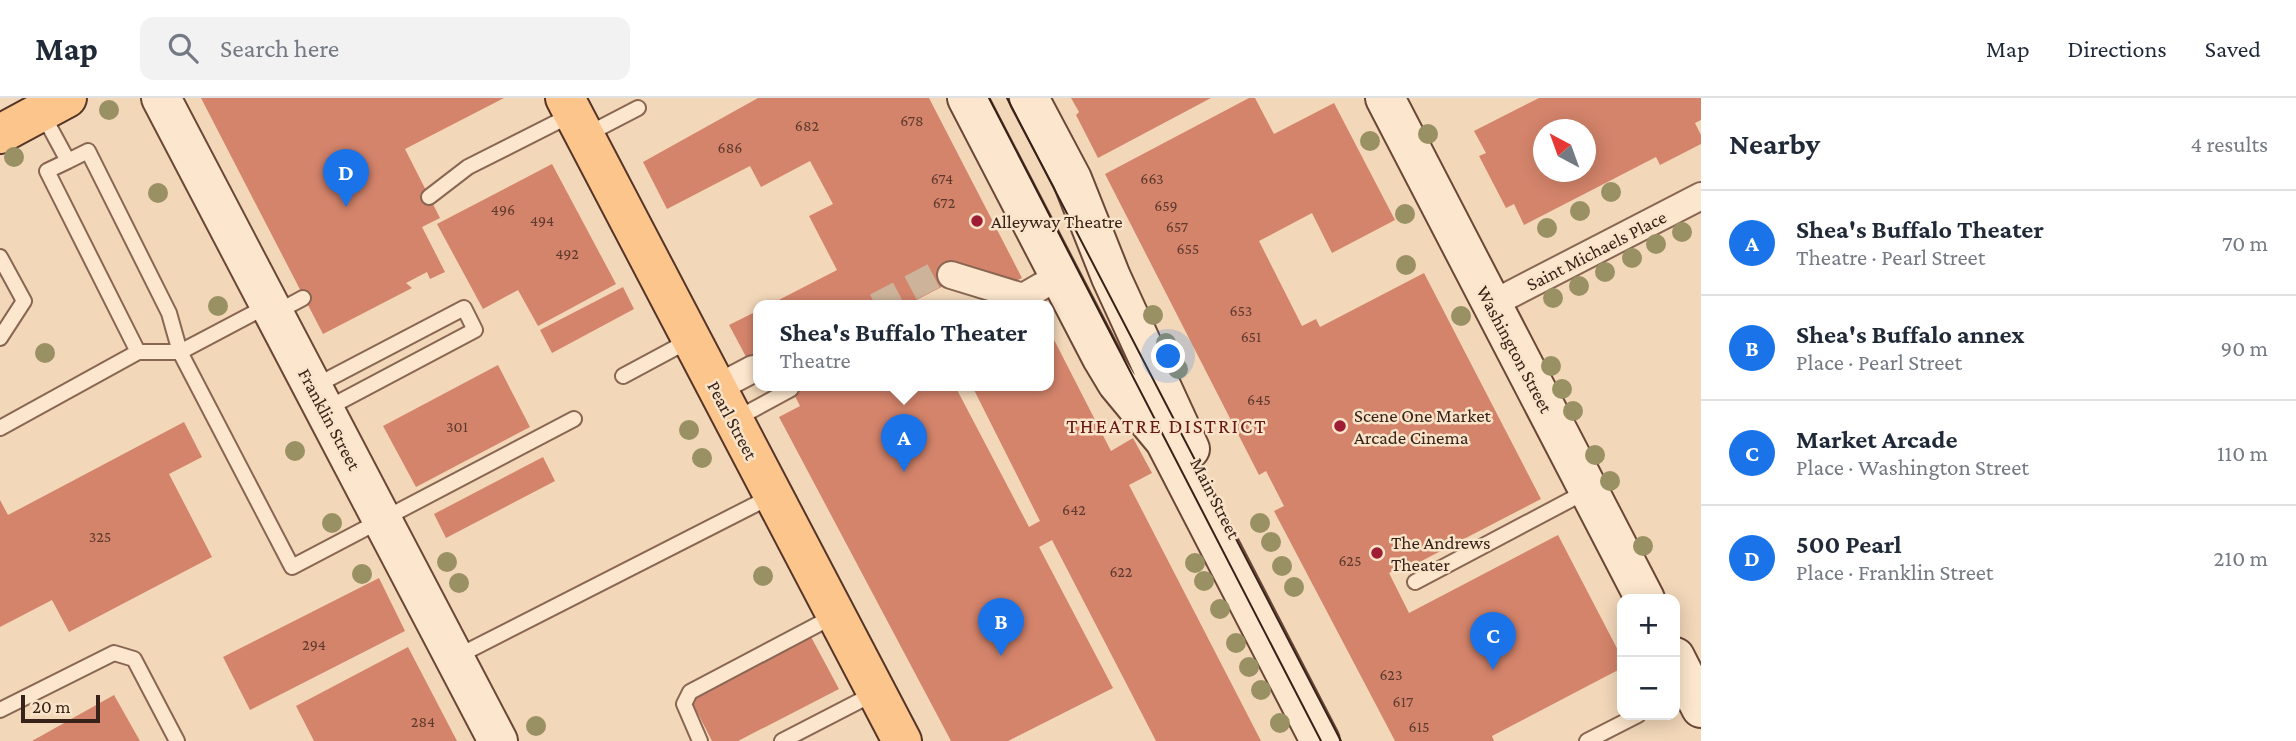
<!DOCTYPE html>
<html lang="en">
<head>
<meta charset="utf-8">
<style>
	:root { --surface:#fff; --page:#f2f2f3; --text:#1f2937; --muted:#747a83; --line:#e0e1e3; --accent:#1a73e8 }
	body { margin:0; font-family:"Crimson Pro",serif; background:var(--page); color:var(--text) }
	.controls { position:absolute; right:21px; bottom:21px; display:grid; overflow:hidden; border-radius:14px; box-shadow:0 4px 18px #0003 }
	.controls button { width:63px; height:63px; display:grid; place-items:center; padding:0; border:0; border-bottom:2px solid var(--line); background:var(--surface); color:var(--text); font:35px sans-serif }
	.compass { position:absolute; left:1533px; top:21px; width:63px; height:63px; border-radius:50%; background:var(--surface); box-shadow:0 4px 18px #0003; rotate:319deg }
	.scale { position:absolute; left:21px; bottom:18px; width:79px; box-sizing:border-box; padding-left:7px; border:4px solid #372219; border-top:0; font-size:19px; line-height:24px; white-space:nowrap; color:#372219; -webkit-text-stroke:5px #f9e3c9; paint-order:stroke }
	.you { position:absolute; left:1169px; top:259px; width:24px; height:24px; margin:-18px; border:5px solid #fff; border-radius:50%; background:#1a73e8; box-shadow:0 0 0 10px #1a73e833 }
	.badge { display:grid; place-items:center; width:46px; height:46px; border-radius:50%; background:var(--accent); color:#fff; font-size:23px; font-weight:700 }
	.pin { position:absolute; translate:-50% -58px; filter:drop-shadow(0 2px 4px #0008) }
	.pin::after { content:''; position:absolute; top:37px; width:24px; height:21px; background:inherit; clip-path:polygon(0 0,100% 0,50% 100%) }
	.popup { position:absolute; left:753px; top:202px; width:301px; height:91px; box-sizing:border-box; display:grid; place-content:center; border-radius:14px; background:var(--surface); filter:drop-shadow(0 2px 5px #0005); font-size:23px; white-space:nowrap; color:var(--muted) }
	.popup b { font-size:26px; color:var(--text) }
	.popup::after { content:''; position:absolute; left:50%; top:100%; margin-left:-14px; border:14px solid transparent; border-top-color:var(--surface) }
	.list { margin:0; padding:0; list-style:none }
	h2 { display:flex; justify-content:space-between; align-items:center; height:91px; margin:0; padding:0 28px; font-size:30px }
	h2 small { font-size:23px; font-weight:400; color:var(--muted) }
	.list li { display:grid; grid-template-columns:46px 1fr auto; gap:21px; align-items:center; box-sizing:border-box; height:105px; padding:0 28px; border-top:2px solid var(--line) }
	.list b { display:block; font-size:26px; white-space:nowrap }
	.list p { margin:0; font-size:23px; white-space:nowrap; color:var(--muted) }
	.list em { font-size:23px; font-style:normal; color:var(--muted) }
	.icon { flex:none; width:38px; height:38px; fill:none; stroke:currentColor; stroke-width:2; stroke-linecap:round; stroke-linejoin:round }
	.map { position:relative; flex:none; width:1701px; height:643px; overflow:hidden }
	header { display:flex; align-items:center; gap:42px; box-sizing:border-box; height:98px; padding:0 35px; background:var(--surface); border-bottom:2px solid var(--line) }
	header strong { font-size:33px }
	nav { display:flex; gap:38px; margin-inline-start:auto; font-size:24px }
	.search { width:490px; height:63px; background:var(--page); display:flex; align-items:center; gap:18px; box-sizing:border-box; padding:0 24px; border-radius:14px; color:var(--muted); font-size:26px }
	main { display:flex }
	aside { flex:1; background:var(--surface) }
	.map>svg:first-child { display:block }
	.building { fill:#d4846b; fill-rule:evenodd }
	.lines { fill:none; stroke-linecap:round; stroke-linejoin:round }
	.street-tunnel { stroke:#cdb399; stroke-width:26; stroke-dasharray:26 13; stroke-linecap:butt }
	.lane-casing { stroke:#896652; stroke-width:18 }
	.street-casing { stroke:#896652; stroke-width:30 }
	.secondary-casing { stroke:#6b4736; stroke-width:42 }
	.primary-casing { stroke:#563528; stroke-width:42 }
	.lane { stroke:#fce6cd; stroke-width:14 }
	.street { stroke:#fce6cd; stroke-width:26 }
	.secondary { stroke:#fce6cd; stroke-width:38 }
	.primary { stroke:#fbc58b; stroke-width:38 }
	.tram { stroke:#372219; stroke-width:2 }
	.tree { fill:#999064 }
	.poi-dot { fill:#9e1d34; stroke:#f9e3c9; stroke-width:2.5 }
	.labels { text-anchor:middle; stroke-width:5; stroke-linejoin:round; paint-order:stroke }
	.number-label { font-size:16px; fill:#5e3a2e }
	.poi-label { font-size:19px; fill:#372219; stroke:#f9e3c9; text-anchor:start }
	.street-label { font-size:19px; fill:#372219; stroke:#f9e3c9 }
	.neighbourhood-label { font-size:21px; letter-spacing:2px; fill:#671714; stroke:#f9e3c9 }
</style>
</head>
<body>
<header>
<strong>Map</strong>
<div class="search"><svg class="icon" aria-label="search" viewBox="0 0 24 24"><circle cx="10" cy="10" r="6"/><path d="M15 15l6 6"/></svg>Search here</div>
<nav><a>Map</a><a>Directions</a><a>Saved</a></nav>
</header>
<main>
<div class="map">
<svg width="1701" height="643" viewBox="0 0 1701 643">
	<rect width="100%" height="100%" fill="#f2d7b9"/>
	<!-- building -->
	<path class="building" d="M201 0H504L405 51 440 120 422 129 445 174 430 181 427 174 406 185 412 190 323 236Z
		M758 0H929L1022 180 1004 189 955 182 905 208H767L837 172 809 118 833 106 810 63 761 89 750 68 667 111 643 64Z
		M1071 0H1211L1098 60 1076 17 1079 14Z
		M1249 0H1255L1274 36 1334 5 1395 122 1332 155 1312 115 1259 143 1302 228 1316 221 1320 229 1424 175 1541 401 1408 470 1406 466 1389 475 1409 515 1558 437 1622 560V570L1492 638 1494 643H1395L1274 413 1284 408 1266 373 1259 377 1105 76Z
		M1539 0H1701V22L1695 25 1701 37V46L1660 67 1656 59 1524 127 1514 106 1506 110 1479 58 1486 55 1474 33ZM1544 32H1586V74H1544Z
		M552 66 616 186 538 228 518 192 483 211 437 126Z
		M623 189 634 211 552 255 540 232Z
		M759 212V275L751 268 729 227Z
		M1049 232 1111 353 1133 340 1152 375 1129 387 1261 643H1156L1052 442 1039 449 1113 590 1008 643H951L779 319 800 308 790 288H955L1029 429 1040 423 972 288H1049Z
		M498 267 530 329 416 389 383 328Z
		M184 324 202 359 169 376 212 459 69 534 52 502 0 529V402L8 417Z
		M543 359 555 383 446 440 434 416Z
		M379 480 405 533 250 612 223 559Z
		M810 537 839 591 738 643H712L693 606 697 595Z
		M408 549 457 643H314L296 608Z
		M114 597 140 643H32Z"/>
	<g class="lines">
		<!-- street-tunnel -->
		<path class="street-tunnel" d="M876 208 941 174 951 177"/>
		<defs>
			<path id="lane" d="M42 15 68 63 88 53 169 215 180 254 292 469 574 321
				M586 37 638 10
				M429 99 468 69 573 16
				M0 159 24 203 0 240
				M277 214 303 200
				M138 254H180L269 207
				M623 278 690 242
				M315 288 464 210 475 232 326 311
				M734 322 791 291
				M0 330 138 254 47 73 68 63
				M1415 484 1587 393
				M456 559 772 398
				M0 612 114 555 134 561 177 643
				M700 643 684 606 690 594 834 518
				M782 643 875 595
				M1587 643 1638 617"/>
			<path id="street" d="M951 177 1023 199 1042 188
				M1492 206 1701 98
				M717 290 753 271"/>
			<path id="secondary" d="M161 0 498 643
				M967 0 1102 260 1117 285 1165 343 1320 643
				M1029 0 1072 81 1111 179 1190 351
				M1385 0 1645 501
				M1675 559 1701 610"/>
			<path id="primary" d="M565 0 902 643
				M0 36 67 0"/>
		</defs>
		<!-- lane casing -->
		<use href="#lane" class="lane-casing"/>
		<!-- street casing -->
		<use href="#street" class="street-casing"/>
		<!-- secondary casing -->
		<use href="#secondary" class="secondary-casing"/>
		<!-- primary casing -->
		<use href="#primary" class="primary-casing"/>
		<!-- lane -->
		<use href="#lane" class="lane"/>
		<!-- street -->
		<use href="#street" class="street"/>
		<!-- secondary -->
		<use href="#secondary" class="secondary"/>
		<!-- primary -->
		<use href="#primary" class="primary"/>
		<!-- tram -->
		<path class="tram" d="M989 0 1321 643
			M1007 0 1341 643"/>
	</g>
	<!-- trees -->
	<g class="tree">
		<circle cx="109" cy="12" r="10"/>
		<circle cx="1428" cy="36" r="10"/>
		<circle cx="1370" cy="43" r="10"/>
		<circle cx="14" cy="59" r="10"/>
		<circle cx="1611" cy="94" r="10"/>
		<circle cx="158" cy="95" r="10"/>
		<circle cx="1580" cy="113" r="10"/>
		<circle cx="1405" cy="116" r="10"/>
		<circle cx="1547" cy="130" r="10"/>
		<circle cx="1682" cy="134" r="10"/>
		<circle cx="1656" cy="146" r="10"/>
		<circle cx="1632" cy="160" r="10"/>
		<circle cx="1406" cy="167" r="10"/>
		<circle cx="1605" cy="174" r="10"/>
		<circle cx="1579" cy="188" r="10"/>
		<circle cx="1553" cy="200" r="10"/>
		<circle cx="218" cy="208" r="10"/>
		<circle cx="1153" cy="217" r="10"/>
		<circle cx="1461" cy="218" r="10"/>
		<circle cx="1166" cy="245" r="10"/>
		<circle cx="45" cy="255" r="10"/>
		<circle cx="1551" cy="268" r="10"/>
		<circle cx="1178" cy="271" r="10"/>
		<circle cx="1562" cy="291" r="10"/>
		<circle cx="1573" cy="313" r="10"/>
		<circle cx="689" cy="332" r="10"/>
		<circle cx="295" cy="353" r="10"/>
		<circle cx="1595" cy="357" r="10"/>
		<circle cx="702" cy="360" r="10"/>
		<circle cx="1610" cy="383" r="10"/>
		<circle cx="332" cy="425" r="10"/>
		<circle cx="1260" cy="425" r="10"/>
		<circle cx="1271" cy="444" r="10"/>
		<circle cx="1643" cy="448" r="10"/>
		<circle cx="447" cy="464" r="10"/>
		<circle cx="1195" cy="465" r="10"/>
		<circle cx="1282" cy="468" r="10"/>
		<circle cx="362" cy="476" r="10"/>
		<circle cx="763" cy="478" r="10"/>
		<circle cx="1204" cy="483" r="10"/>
		<circle cx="459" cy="485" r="10"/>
		<circle cx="1294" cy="489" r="10"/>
		<circle cx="1220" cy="511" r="10"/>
		<circle cx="1236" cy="545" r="10"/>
		<circle cx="1249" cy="569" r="10"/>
		<circle cx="1261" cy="592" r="10"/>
		<circle cx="1280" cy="625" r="10"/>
		<circle cx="536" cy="628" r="10"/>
	</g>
	<!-- markers -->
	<g class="poi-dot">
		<circle cx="977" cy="123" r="7"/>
		<circle cx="1340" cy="328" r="7"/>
		<circle cx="1377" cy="455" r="7"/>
	</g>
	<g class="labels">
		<!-- number labels -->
		<g class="number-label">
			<text x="912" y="28">678</text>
			<text x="807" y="33">682</text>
			<text x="730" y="55">686</text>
			<text x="942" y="86">674</text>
			<text x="1152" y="86">663</text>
			<text x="944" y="110">672</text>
			<text x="1166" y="113">659</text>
			<text x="503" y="117">496</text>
			<text x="542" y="128">494</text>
			<text x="1177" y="134">657</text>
			<text x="1188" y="156">655</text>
			<text x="567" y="161">492</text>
			<text x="1241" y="218">653</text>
			<text x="1251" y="244">651</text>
			<text x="1259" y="307">645</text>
			<text x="457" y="334">301</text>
			<text x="1074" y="417">642</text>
			<text x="100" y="444">325</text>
			<text x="1350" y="468">625</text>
			<text x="1121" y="479">622</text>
			<text x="314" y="552">294</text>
			<text x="1391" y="582">623</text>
			<text x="1403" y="609">617</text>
			<text x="423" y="629">284</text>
			<text x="1419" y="634">615</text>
		</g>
		<!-- poi labels -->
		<g class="poi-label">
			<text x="991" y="130">Alleyway Theatre</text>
			<text x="1354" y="324">Scene One Market<tspan x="1354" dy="22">Arcade Cinema</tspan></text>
			<text x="1391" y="451">The Andrews<tspan x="1391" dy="22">Theater</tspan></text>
		</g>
		<!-- street labels -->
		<g class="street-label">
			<text transform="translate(1596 152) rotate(-27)" y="7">Saint Michaels Place</text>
			<text transform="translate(1515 251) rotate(62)" y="7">Washington Street</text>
			<text transform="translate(330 321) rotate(62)" y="7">Franklin Street</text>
			<text transform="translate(733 322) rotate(62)" y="7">Pearl Street</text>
			<text transform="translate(1216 400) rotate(63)" y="7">Main Street</text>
		</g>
		<!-- neighbourhood labels -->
		<g class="neighbourhood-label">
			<text x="1167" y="335">THEATRE DISTRICT</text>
		</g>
	</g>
</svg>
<div class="controls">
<button>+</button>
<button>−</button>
</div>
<svg class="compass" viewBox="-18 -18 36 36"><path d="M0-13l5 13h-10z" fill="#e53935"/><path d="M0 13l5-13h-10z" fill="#747a83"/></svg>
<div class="scale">20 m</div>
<div class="you"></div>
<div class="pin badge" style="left:904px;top:374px">A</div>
<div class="popup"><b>Shea's Buffalo Theater</b>Theatre</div>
<div class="pin badge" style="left:1001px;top:558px">B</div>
<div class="pin badge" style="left:1493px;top:572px">C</div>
<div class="pin badge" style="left:346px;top:109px">D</div>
</div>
<aside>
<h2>Nearby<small>4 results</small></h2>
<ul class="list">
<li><span class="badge">A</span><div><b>Shea's Buffalo Theater</b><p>Theatre · Pearl Street</p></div><em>70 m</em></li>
<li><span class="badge">B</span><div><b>Shea's Buffalo annex</b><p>Place · Pearl Street</p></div><em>90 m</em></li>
<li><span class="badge">C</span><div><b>Market Arcade</b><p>Place · Washington Street</p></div><em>110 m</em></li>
<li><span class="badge">D</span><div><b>500 Pearl</b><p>Place · Franklin Street</p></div><em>210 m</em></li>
</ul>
</aside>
</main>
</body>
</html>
